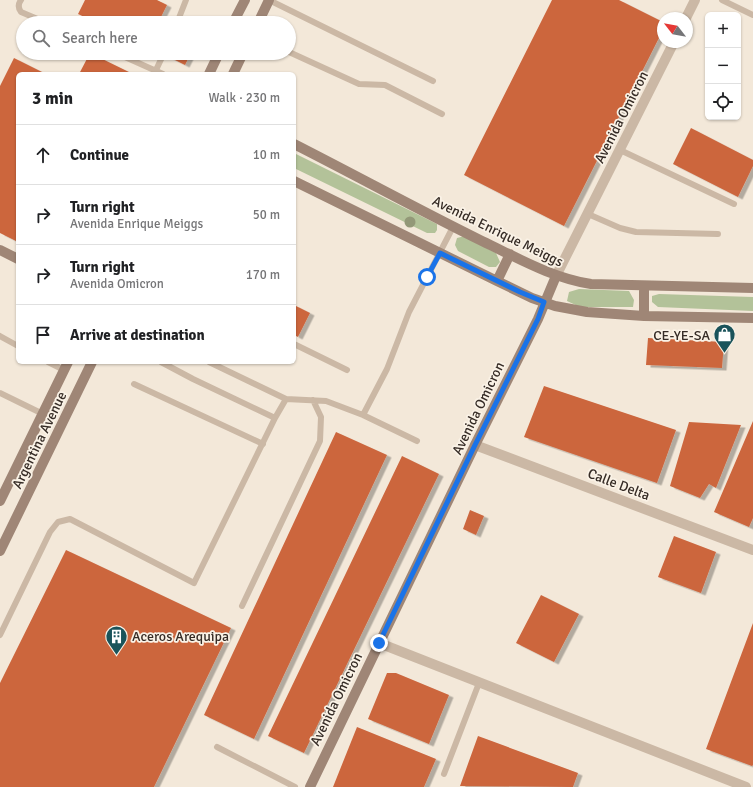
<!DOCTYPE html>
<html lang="en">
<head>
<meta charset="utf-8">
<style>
	:root { --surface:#fff; --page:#f2f2f2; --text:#202124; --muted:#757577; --line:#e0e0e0 }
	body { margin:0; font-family:Signika,sans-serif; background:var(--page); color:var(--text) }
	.controls { position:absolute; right:12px; top:12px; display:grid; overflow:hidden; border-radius:6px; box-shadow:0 1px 3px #0004 }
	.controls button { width:36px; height:36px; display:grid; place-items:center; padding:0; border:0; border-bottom:1px solid var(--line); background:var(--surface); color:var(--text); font:20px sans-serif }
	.compass { position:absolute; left:657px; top:12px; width:36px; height:36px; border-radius:50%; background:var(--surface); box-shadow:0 1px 3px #0004; rotate:301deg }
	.stop { position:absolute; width:12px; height:12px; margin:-9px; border:3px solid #1a73e8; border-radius:50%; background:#fff }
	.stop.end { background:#1a73e8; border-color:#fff; box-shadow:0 1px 4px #0008 }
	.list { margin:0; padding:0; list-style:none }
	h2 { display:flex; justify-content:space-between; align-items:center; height:52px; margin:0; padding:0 16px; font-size:17px }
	h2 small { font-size:13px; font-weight:400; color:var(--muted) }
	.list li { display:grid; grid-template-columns:26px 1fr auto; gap:12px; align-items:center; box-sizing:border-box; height:60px; padding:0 16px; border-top:1px solid var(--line) }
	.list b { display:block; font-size:15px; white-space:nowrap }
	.list p { margin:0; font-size:13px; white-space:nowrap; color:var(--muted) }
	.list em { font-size:13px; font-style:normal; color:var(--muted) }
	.icon { flex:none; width:22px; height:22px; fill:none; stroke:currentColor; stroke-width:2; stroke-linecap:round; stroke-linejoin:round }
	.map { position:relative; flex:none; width:753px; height:787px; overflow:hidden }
	.search { position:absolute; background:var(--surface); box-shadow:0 1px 3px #0004; left:16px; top:16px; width:280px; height:44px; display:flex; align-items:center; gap:10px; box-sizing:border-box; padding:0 14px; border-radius:22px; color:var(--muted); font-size:15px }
	.panel { position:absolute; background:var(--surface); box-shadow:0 1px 3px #0004; left:16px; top:72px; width:280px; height:292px; border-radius:6px }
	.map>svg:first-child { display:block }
	.green { fill:#b3c299 }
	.building { fill:#cc663e; filter:url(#shadow) }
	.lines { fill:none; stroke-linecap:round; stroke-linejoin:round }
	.lane { stroke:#cbb8a5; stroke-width:6 }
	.street { stroke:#cbb8a5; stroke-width:10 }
	.secondary { stroke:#9f8676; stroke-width:10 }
	.tree { fill:#939878 }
	.route { stroke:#1a73e8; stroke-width:5 }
	.labels { text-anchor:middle; stroke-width:3.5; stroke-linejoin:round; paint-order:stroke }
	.street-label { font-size:14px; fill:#362c26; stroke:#faf2e6 }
	.poi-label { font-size:14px; fill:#362c26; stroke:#faf2e6; text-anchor:end }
</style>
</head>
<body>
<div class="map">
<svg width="753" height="787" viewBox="0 0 753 787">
	<defs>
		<filter id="shadow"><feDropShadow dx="4.5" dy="2.5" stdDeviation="0" flood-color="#0004"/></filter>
	</defs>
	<rect width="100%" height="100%" fill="#f3e8d9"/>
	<!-- green -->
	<path class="green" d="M294 153 437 224V230L435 233H427L294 168Z
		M465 236 496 253 500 262 496 267H489L458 251 455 245 457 238Z
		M579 289 629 291 634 300 633 307H580L567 301 569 292Z
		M659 294 753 297V311L658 307 652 302V296Z"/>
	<!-- building -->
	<path class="building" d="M85 0H157L167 5 158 23H97L78 14Z
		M552 0H619L663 22V30L564 226 464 175Z
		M90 53 133 74H79Z
		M171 53H191L185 65 169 57Z
		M14 58 46 74H18V242L0 233V86Z
		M691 128 753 160V166L738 197 673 164Z
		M294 305 310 313 298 337 294 335Z
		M648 338 724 342 722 368 646 365Z
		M544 386 676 430 657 483 524 437Z
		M753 421V518L749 527 714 512Z
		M689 422 741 425 716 488 709 484 700 498 670 486Z
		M336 432 387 455 254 739 204 715Z
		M402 456 439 474 304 753 268 736Z
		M470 510 484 516 476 535 463 529Z
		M674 536 716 552 701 593 658 577Z
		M66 550 231 628 154 787H0V683Z
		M541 595 579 614 554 662 516 643Z
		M753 623V765L752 766 706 749Z
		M387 673H396L449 695 429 744 368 719Z
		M357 727 436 759 424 787H333Z
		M478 736 578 773 573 787 460 786Z"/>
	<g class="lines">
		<!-- lane -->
		<path class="lane" d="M21 0C18 4 18 8 21 12L47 23
			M269 0 433 81
			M722 0 753 15
			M177 23 186 0
			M289 52 359 84 385 85 442 114
			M116 53 163 74
			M156 70 164 53
			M620 150 734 204
			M588 214 620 228 636 232 718 234
			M0 336 18 346
			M294 344 347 370
			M48 362 64 370
			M161 362 193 379 275 418
			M209 362 286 399
			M134 384 263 444
			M0 393 43 414
			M363 415 387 369 409 312 453 227
			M242 606 320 441 321 417 313 400
			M0 635 50 532 58 522 70 519 194 583 275 418 286 399 326 401 363 415 417 441
			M217 747 295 787
			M444 774 479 683"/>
		<!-- street -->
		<path class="street" d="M686 18 695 0
			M556 276 674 42
			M475 445 753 550
			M379 643 746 787"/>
		<!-- secondary -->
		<path class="secondary" d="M233 23 245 0
			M258 23 269 0
			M209 74 219 53
			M233 74 243 53
			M294 144C357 176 419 210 482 241 518 258 552 278 591 284L753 288
			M294 181 497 281 532 298 555 306 587 312 644 316 753 318
			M0 250 18 259
			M497 281 510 254
			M644 316V286
			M0 501 68 362
			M0 551 92 362
			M310 787 475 445 538 319 556 276"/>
	</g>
	<!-- trees -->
	<circle class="tree" cx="410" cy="222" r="5.5"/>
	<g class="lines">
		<!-- route -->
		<path class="route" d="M379 643 475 445 538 319 544 302 520 292 440 253 427 277"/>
	</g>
	<!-- icons -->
	<defs>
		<symbol id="shop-pin" viewBox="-11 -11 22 30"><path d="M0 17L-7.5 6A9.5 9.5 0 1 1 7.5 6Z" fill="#1a535a" stroke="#faf2e6"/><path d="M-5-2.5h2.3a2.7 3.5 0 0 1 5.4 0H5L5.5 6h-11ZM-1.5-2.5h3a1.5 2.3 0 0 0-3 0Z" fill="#fff"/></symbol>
		<symbol id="building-pin" viewBox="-11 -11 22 30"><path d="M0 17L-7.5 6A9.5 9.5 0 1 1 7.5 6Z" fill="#1a535a" stroke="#faf2e6"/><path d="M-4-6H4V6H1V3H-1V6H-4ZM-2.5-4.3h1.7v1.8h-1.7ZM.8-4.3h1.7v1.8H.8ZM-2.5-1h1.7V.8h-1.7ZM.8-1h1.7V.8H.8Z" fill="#fff"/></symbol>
	</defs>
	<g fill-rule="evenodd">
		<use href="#shop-pin" x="712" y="322" width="25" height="34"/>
		<use href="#building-pin" x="104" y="624" width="25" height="34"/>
	</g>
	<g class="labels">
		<!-- street labels -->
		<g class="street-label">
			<text transform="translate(621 117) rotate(-63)" y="5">Avenida Omicron</text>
			<text transform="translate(498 231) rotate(26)" y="5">Avenida Enrique Meiggs</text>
			<text transform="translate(478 408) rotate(-64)" y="5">Avenida Omicron</text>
			<text transform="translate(39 440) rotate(-64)" y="5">Argentina Avenue</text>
			<text transform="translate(619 484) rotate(21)" y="5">Calle Delta</text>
			<text transform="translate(336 699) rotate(-64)" y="5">Avenida Omicron</text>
		</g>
		<!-- poi labels -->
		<g class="poi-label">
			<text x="710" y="340">CE-YE-SA</text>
			<text x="132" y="641" text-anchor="start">Aceros Arequipa</text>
		</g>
	</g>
</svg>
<div class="controls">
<button>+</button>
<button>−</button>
<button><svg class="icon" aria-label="locate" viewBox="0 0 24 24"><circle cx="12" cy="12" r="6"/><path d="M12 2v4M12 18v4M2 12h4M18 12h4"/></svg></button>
</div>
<svg class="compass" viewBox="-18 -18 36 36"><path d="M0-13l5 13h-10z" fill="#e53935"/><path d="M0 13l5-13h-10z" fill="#757577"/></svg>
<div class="stop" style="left:427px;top:277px"></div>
<div class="stop end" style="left:379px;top:643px"></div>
<div class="search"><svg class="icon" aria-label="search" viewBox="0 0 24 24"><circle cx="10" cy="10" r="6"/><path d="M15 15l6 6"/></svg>Search here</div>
<section class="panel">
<h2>3 min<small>Walk · 230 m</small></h2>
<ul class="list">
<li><svg class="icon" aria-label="ahead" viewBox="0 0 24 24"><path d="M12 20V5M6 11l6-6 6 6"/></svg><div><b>Continue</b></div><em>10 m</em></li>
<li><svg class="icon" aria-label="right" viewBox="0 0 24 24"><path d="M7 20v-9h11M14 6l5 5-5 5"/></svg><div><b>Turn right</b><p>Avenida Enrique Meiggs</p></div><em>50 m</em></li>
<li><svg class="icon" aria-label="right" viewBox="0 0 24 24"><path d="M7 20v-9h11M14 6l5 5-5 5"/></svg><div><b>Turn right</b><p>Avenida Omicron</p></div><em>170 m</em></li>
<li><svg class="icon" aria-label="arrive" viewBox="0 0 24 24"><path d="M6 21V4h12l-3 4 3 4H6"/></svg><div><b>Arrive at destination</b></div></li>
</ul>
</section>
</div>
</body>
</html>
